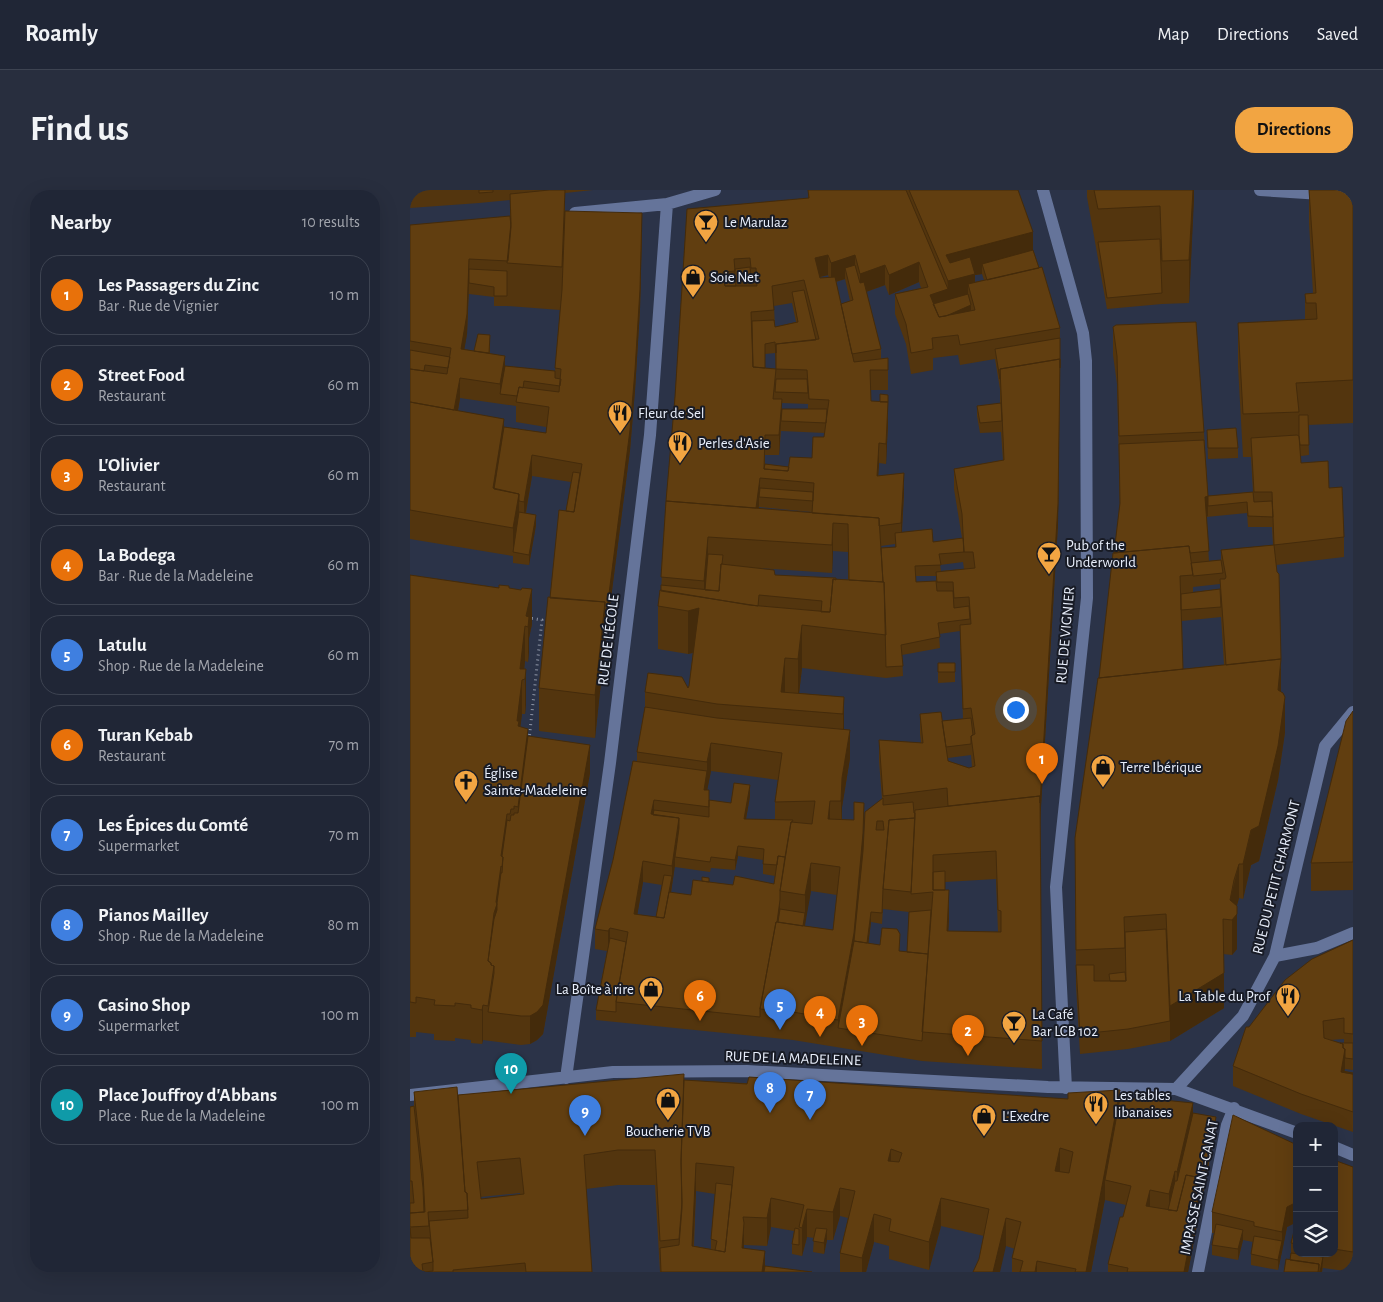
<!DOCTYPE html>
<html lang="en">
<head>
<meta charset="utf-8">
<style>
	:root { --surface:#202636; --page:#282e3e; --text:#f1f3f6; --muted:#a2a5ad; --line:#3d4351; --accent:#f2a542 }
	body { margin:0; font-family:"Alegreya Sans",sans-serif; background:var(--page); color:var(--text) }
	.controls { position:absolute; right:15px; bottom:15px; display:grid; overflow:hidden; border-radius:10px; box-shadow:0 5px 20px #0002 }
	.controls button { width:45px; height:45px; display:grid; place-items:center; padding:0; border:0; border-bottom:1px solid var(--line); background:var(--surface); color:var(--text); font:25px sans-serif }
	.you { position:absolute; left:605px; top:519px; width:18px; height:18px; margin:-12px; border:4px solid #fff; border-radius:50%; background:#1a73e8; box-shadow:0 0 0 8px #1a73e833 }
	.badge { display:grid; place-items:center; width:32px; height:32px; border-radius:50%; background:var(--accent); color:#fff; font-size:16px; font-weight:700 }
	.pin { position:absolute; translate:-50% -41px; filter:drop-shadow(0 1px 2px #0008) }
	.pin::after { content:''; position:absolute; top:26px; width:18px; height:15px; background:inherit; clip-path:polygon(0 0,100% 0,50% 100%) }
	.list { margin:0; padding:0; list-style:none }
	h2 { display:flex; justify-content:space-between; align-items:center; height:65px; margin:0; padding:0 20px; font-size:21px }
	h2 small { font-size:16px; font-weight:400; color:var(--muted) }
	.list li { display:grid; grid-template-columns:32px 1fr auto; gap:15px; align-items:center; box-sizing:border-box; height:80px; margin:0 10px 10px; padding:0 10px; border:1px solid var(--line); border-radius:20px }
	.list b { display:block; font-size:19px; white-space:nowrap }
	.list p { margin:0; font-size:16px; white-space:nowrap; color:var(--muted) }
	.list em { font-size:16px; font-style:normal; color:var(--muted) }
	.icon { flex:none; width:28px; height:28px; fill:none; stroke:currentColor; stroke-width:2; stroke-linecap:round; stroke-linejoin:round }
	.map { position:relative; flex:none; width:943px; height:1082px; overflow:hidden; border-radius:20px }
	header { display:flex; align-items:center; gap:30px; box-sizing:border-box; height:70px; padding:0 25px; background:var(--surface); border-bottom:1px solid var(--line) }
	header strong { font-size:24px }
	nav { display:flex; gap:28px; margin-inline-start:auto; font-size:18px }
	.intro { display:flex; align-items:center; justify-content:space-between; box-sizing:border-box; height:120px; padding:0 30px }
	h1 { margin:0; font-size:35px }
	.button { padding:12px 22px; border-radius:20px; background:var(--accent); color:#111; font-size:18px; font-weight:700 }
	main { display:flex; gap:30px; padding:0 30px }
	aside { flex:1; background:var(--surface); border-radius:20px; box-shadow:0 5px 20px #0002 }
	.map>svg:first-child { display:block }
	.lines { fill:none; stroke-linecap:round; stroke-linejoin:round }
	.path { stroke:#8f96a6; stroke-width:3; stroke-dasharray:1 4; stroke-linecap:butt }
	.pedestrian { stroke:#65749a; stroke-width:12 }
	.minor { stroke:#65749a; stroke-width:12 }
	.wall { fill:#53350e; fill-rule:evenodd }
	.shaded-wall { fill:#442b0b }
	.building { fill:#613e10; stroke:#442b0b; fill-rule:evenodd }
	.labels { text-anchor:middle; stroke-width:4; stroke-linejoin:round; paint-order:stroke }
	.poi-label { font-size:15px; fill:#e9effc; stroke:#181b25; text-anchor:start }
	.street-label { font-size:15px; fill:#e9effc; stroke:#181b25 }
</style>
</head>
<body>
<header>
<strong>Roamly</strong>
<nav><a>Map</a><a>Directions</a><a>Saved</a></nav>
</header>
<div class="intro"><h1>Find us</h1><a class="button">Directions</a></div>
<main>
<aside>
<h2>Nearby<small>10 results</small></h2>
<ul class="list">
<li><span class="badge" style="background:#e8710a">1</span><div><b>Les Passagers du Zinc</b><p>Bar · Rue de Vignier</p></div><em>10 m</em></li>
<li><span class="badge" style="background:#e8710a">2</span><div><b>Street Food</b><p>Restaurant</p></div><em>60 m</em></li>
<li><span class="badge" style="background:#e8710a">3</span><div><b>L'Olivier</b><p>Restaurant</p></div><em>60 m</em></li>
<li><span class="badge" style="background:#e8710a">4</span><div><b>La Bodega</b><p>Bar · Rue de la Madeleine</p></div><em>60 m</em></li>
<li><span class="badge" style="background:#3f7fe0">5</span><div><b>Latulu</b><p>Shop · Rue de la Madeleine</p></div><em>60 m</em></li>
<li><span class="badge" style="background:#e8710a">6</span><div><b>Turan Kebab</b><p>Restaurant</p></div><em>70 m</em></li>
<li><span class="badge" style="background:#3f7fe0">7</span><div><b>Les Épices du Comté</b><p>Supermarket</p></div><em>70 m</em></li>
<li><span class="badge" style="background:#3f7fe0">8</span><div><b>Pianos Mailley</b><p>Shop · Rue de la Madeleine</p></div><em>80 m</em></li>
<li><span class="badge" style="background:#3f7fe0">9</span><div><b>Casino Shop</b><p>Supermarket</p></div><em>100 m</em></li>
<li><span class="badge" style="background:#0f9aa8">10</span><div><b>Place Jouffroy d'Abbans</b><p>Place · Rue de la Madeleine</p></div><em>100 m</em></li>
</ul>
</aside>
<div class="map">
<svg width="943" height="1082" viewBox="0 0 943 1082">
	<rect width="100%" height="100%" fill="#2b3348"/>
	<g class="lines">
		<!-- path -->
		<path class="path" d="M119 550 132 430 119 428"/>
		<!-- pedestrian -->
		<path class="pedestrian" d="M788 1082 817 935 824 918"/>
		<!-- minor -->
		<path class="minor" d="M633 0 673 143 676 171 677 408 646 697 656 898
			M850 0 943 6
			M165 23 257 14 305 0
			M865 766 907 758 943 743
			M156 888 200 573 240 245 257 14
			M766 899 833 826 865 766 915 556 943 522
			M0 905 203 882 337 881 638 897 766 899 887 943
			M924 957 943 965"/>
	</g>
	<!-- wall -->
	<path class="wall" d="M0 0H183L155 3V21L232 43 230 119 225 200 220 260 195 455 185 548 129 541V498L140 408 161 292 122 286 116 323 126 335 119 375 103 373V366L0 349V35L100 27V10L69 13 0 18ZM59 98V104L84 107V116H97L150 120 145 181 95 176 80 163V156L64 161 54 159 57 144ZM50 208 106 216V232L136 237V243L94 237 48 221Z
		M398 0H608L623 60 650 138 648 334 630 631 632 879 512 871 383 850 186 830V820L197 761 185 759V739L203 670 227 572V562L235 517V502L278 498 279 496 283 463 278 464 248 459V416L251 401 256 311 265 207 277 19 398 8ZM572 84 574 90 565 92V85ZM418 85 419 88H410V87ZM435 89 440 111 431 114 426 92ZM509 92 511 98 485 104V124L496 154 501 184 523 180V168L548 165 550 175 585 169 590 199V214L567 216V226L570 243 591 242 593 270 544 279V299L552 348 523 352 492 342 494 303 468 286 469 273 476 274 478 232 461 211V200H478V168L471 169V159L456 102 475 95 479 105ZM382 113 386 132 365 137 364 116ZM365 163 366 179 355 178V164ZM372 213 398 214V213V219H372ZM371 241 415 243 414 247 402 268 379 277 355 274V265H369ZM349 315V317L402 322V323L349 319ZM485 354V357L471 358V356ZM423 361 438 362V390L365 385 348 378 422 383ZM553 372 554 379 531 381 530 375ZM505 386H526V391L506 392ZM550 441 553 529 532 531 510 524V544L511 553 469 550V571L472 609 454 649 432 630V617L440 568 434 539V507L389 503 392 478 476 488 493 486 492 465 530 458 529 444ZM561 565 562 577 559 578 538 571V568ZM301 581 368 590 365 612V629H336L340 606 321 613 299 611 297 600ZM328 666 353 670V684L365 686 364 694 323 695 299 692 281 705 261 703 265 675V677L300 682 301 678 325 680ZM586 689 588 742 538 741 539 728 535 700V692ZM233 692 252 695 246 727 227 725ZM401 701 427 705 423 740 394 736ZM473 719 499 722 497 762 490 761 458 754 461 732 472 734Z
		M677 0H784L779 113 752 114 697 119 677 7Z
		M899 0H943V233L898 235 899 265 891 266V273L919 298 934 347V367L866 375 871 502 875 542 868 590 849 671 841 675 833 709 829 708 827 715V759L822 765 813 764 814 818 760 851 718 859 670 864 666 795 665 648 689 488 710 315 707 194 703 165V137L794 242 798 306 843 302 841 267H833L828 176V133L895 130V104L903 103 899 33ZM837 323 838 337H862L863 355 811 360V370L799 371 796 327ZM810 394V399L783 402V397ZM811 427 814 475 773 479 772 431Z
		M797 240 828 258V268L798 269Z
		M0 385 99 399 122 434 119 448V461L118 472 115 471 114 479 116 514 115 524H112L110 537 118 546 180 583 133 844 127 850 120 854 111 855 73 850 72 854 61 853V850L45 848V851L24 850V844L6 842V847H0Z
		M528 473H545V492L528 493Z
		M943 521V700L901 701V673Z
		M943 750V880L935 879 934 881 943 883V942L891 924 823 896V876L839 837ZM934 849V853H930L921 850Z
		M274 890 658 909 710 908 783 923 806 937 792 1008 778 1082H698V1074L716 1015 695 1010V1009L681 1082H602V1068L605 1059 596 1056 569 1069 574 1046 531 1036 519 1080 479 1069V1056L464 1052 456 1082H430V1063L438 1028 430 1026 423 1050H417L414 1064 403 1062 404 1048 397 1047 392 1066 382 1064V1054L384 1041 361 1037 357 1056 334 1055V1058L355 1076 402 1082H250L245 995H208L176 999 182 1082H0V917L4 916V902L48 905ZM286 1001 305 1004 301 1049V1059L284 1056ZM110 1003V1005L71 1009 70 1007Z
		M887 955V1063H924V970L943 977V1082L913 1078 912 1082H874L880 1070 881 1063V1053L886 1032 877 1037 868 1080 841 1075V1064L843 1052 833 1050 828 1070 802 1065V1055L804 1043H802V1022Z"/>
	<!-- shaded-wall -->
	<path class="shaded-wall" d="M783 0H784V9L779 113V70Z
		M232 23 230 119 225 200 220 260 195 455V435Z
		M623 42V70L572 74V84L565 85V112L558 94V114L524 124 520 105 538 99 536 65Z
		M418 65V85L405 88V68Z
		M445 65V86L435 78V89L421 93V73Z
		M59 69V89L57 144 51 179V159Z
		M509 72V92L479 105V85Z
		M475 75V95L450 104V84Z
		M561 115V126L527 130Z
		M95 166V186L90 204V194Z
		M650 169 648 334 630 634V614Z
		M50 188V208L43 248V228Z
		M372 209V230L371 231 369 265V245Z
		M478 212V232L476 274V254Z
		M94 229V258L83 306V298Z
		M469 253V273L467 306V286Z
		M122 265V286L114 332V312Z
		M494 283V303L491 353V333Z
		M350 288V307H349V315L345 347V327Z
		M109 304V332L103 362V338Z
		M798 306V326L795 327V307Z
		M126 325V335L119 375V365Z
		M423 333V361L422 383V355Z
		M298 347V375L294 409V391Z
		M122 399V434L119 448V461L118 472V437L116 426Z
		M195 412V455L185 548V505Z
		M289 418V461L278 464V421Z
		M392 435V478L388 512V469Z
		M115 436V471L113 490H112V524L109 548 107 531 110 479Z
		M375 468V511L371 502Z
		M871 469V504L868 500Z
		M116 479V514L115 524V489Z
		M434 507V550L433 567V524Z
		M875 507V542L868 590 849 671 841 675 833 709V674Z
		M118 539V574L108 651V617Z
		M440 540V568L432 617 431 639V611L432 588Z
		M301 553V581L297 601 294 600 297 581V572Z
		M180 555V583L133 844 127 850 120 854V826Z
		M340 595V606L334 640V629Z
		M244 610V628L241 624Z
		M420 611V640L418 629Z
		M454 613 453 672 445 761 428 838V830Z
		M97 624V658L92 711V677L91 666Z
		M269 628V648L265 667V675L254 748V738L262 686V676Z
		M328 656V666L325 680V670Z
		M233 671V692L224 744V724Z
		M401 673V701L390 764V753L395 723V705Z
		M829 674V708L823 729 827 724V759L822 765V730L820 710Z
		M91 676V711L81 780 78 771Z
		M539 700V728L537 770V741Z
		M370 710V730L355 819Z
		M461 722V732L456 773V763Z
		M200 738V758L198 761V741Z
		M814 783V818L760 851V816Z
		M73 815V850L72 854V820Z
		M935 859V879L932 892 931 882Z
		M710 900V928L695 990V1009L681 1082H676Z
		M783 913V933L767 1002V982Z
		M806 927V937L792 1008 778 1082H774L792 988Z
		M650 958V987L645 981Z
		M481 959V988L478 971Z
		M286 973V1001L282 1082V1056Z
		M765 981V1002L759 1024V1004Z
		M430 998V1026L423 1050V1022Z
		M740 1000V1020L736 1016Z
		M361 1008V1037L357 1056V1028Z
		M531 1008V1036L519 1080V1052Z
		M887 1012V1032L877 1037 872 1062V1042L877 1017Z
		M397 1019V1047L392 1066V1038Z
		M464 1024V1052L456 1082H452V1068Z
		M596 1028V1056L590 1082H583Z
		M334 1033V1062L332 1058Z
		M417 1039V1050L414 1064V1053Z
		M833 1040V1050L828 1070V1059Z
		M872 1051V1062L868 1080V1070Z
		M355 1061V1082H352Z
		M913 1067 912 1082H910Z
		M627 1071V1082H625Z"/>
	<!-- building -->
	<path class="building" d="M69 0H83V2L69 3Z
		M139 0H155L152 77 97 73 101 33 100 4Z
		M398 0H496L538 99 520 105 529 127 565 120 558 94 632 77 650 138 550 155 548 145 522 148 523 159 501 163 496 134 485 104 518 97 509 72 479 85 475 75 450 84 445 65 421 73 418 65 405 68 410 88 425 87 444 172 478 168V180H460L461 211 478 212 476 254 469 253 467 286 494 283 491 333 469 336V328L402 323 404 293 350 288 346 318 256 311 265 207 277 19 399 8ZM340 68 341 78H346L347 96H315L313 82 325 81 324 69ZM394 90 409 149 366 154V179L343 177 341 122 364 120 362 96ZM366 179 397 180 399 209 419 210 414 247H403L402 268 380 267 378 281 354 279 355 245H369L372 209H363Z
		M499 0H608L623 42 536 65 540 73 560 67 565 84 538 91Z
		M684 0H783L779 70 752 71 750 16 688 19Z
		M899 0H943V190L886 193 889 222 833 224 828 133 907 129 906 113H896L895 104 906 103Z
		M155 21 232 23 230 99 225 180 220 240 195 435V412L140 408 149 320 164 322 172 274 122 265 114 312 109 311V304L84 299 94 237 136 243 139 217 106 212 109 197 149 202 151 179 145 178 152 100Z
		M100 26 101 37 98 71 59 69 57 124 51 159 95 166 90 194 50 188 44 220 0 212V179L37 184 41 158 0 151V35Z
		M750 49 752 103 697 108 688 52Z
		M623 60 629 78 577 90 572 74Z
		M445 75 450 93 454 92 471 159 442 164 431 114 443 110 435 78Z
		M340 77 341 88 325 90V79Z
		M59 79 97 81V106H84V97L59 93Z
		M325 90 326 96H315L314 92Z
		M394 100 406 150 366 154V163L365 152 355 154V178L343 177 342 131 364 130 365 137 388 132 382 102Z
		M558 104 561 115 536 126 529 127 523 114Z
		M786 132 794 242 709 246 707 166 703 137 706 135Z
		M68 144 80 145 79 163 64 161Z
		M650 148V178V169L590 179V189L585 159Z
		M0 160 40 167 38 178 15 175 14 181 0 179Z
		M650 169 648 314 630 613V606L538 616 537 598 473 606 469 550 513 553 510 524 531 522 538 571 559 578 565 576 561 546 565 544 561 518 553 519 550 435 561 434 559 407 544 408 543 392H527L526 382 565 378 563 362H554L552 324 544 279 594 270 590 179Z
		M95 176 145 181V188L151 189 150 196 114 191 113 198 109 197 107 206 90 204Z
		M366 189H397L398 203 365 202Z
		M470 204 478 205V212H470Z
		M0 212 94 229 83 298 109 304 103 338 0 320Z
		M591 213 592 231 570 233 567 216Z
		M372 219H417L416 233 371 231Z
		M889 225H898L899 255H890L889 246Z
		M826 238 828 258H798L797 240Z
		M887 245 889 246 891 273 918 271 919 298 932 297 934 347 864 355 867 382 869 384 871 469 816 475 810 389H815L816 387 811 360 864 355 862 302H844L841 248Z
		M794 250 798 306 795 307 799 361 780 363 779 356 704 363 710 313 709 254Z
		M355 274 379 277 378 281 354 279Z
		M163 282 170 283 164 322 156 321Z
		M350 298 403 302V311L349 307Z
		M843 302 844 312 862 311 863 327 838 326 837 312 798 316V306Z
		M256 311 469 328 473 392 439 390 438 334 423 333 422 355 298 347 294 391 251 387Z
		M109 322 126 325 119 365 103 362Z
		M522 339 523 352 553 348 554 362 529 364 531 375 505 376 506 392 526 391 527 401H543L544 418 559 416 560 429 528 433 530 447 491 455 493 476 476 477 474 392H473L471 358 486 357 485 343Z
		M779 356 783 385 770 386 773 479 689 488 703 363Z
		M298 364 313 365 312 374H311L309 401 295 400Z
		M811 370 813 383 783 386 781 373Z
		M311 374 364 380 365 385 426 388V390L423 389 420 422H411L412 411 349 405 348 416 251 401V395L309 401Z
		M0 385 89 398V395L99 396V398L111 400 112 398 122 399 116 426 119 427 118 437 115 436 110 479H116L115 489 112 490 107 531H109L108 536 118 539 108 617 104 616V619H101L100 624H97L91 666 93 667 92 677 91 676 86 712 87 714 84 723 78 771 81 773V775L84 776 78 816 73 815 72 820 61 818V815L45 813V816L24 815 25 810 6 807V813L0 812Z
		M423 389 474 392 476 445 392 435 388 469 375 468 371 502 434 507 433 524 307 514 235 502 238 483 272 487 278 498 279 496 289 418 278 421 248 416 250 400 339 415 420 422Z
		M810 399 811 417 771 420V404Z
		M138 407 195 412 185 505 129 498Z
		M871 469 868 500 873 503 875 507 868 556 849 636 841 640 833 674H829L824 690 820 710 827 716V724L822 730 813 729 814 783 760 816 756 724 714 727 715 758 666 760 665 648 688 488Z
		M528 473H545V482H528Z
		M235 517 307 528 440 540 432 588 431 611H420L418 629 444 630V612L454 613 453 643 444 743 428 830 383 822 350 819 366 732 423 740 430 677 401 673 395 705 370 701 381 632 402 634 405 611 365 612 372 563 301 553 297 572 227 562Z
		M943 521V672L901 673 936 531Z
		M561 528 563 545 561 546V554L536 557 532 531Z
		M118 546 180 555 133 815 127 822 120 826H111L78 822 84 783V776L81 775V773L78 771 84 729 87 720V713L91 683H92L93 667 92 666 97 630 100 631 101 625H104V623H108Z
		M223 571 297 581 294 600H299V617L244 610 241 624 269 628 262 676 233 671 224 724 254 728 259 702 281 705 283 690 323 695 325 686 364 694 368 666 375 667 370 701V710L367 732H366L350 819V827L206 812 218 742 200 738 198 741 185 739 203 670Z
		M324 593 340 595 334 629 383 630 382 632H381L375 667 368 666 367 675 353 674 354 659 328 656 325 670 301 667 300 672 265 667 269 638V628L243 625 244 620 299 627V610L321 613Z
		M630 606 632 851 512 842 523 702 501 704 505 620ZM586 661 588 720 591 721V742L537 741 539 700H523V665Z
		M473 608V615L503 612 504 623H505V628L479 630 473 699 472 723 461 722 457 753 444 751 453 661 455 622ZM467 631H473L474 640H466Z
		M505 628 501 702 473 699 479 630Z
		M535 681V700H523V682Z
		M254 685 262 686 254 728 246 727Z
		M292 687 299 688V692L292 691Z
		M370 719 395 723 393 736 368 732Z
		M521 720 518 764 497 762 499 722Z
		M472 738 487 739 490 744 489 761 518 764 512 851 428 838 444 751 470 755Z
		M756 739 760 831 718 839 670 844 666 775H684V791H716L715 742Z
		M200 748 216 752 206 812V822L186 820Z
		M943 750V844L934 843V828L913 831 914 848 933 854V858L935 859 931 882 943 884V922L891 904 823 876 836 837H839L875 790 902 769Z
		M715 782 716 791H700L699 784Z
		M930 853H943V869L935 868V859L933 858V854Z
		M932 881 943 883V884L932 882Z
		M274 884 271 969 272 1012 269 1049 250 1051 245 960H208L174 965 182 1082H116L115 1073 43 1080V1082H14L23 1081V1072L19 1031 58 1028 57 1003 55 1002 48 905ZM110 968 114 1004 71 1009 67 972Z
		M339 887 658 909V903L710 900 676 1082H665L666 1079 627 1071 625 1082H610L613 1071 602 1068 611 1032 596 1028 583 1082H563L569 1069 579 1019 531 1008 519 1052 479 1041 481 1029 464 1024 452 1068 430 1063 445 1001 430 998 423 1022 397 1019 392 1038 389 1037 394 1015 361 1008 357 1028 333 1027 334 1033 332 1058 355 1061 352 1082H251L250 1058 269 1055 272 1018 271 973 274 890 337 894ZM650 958 663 962 659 983 645 981ZM481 959 492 963 489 972 478 971ZM286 973 324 977 315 1062 282 1056Z
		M47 897 55 1002 57 1003 58 1020 18 1022 19 1036 0 1037V1023L15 1022 13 984 4 902Z
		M710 908 753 910 783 913 767 982 765 981 759 1004 740 1000 736 1016 767 1021 776 985 792 988 774 1082H717L718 1078 698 1074 710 1027H713L721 996 695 990Z
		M4 916 13 998 14 1022 0 1023V1013H4L2 991H0V917Z
		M783 923 806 927 792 997V988L776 985 767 1021 758 1020 765 991H767Z
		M823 925 887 955V1012L877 1017 872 1042 844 1036V1032L802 1022Z
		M924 970 943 977V1062L924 1059Z
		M306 993 322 995 315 1062 305 1060 307 1051 301 1049Z
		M887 1029V1054L881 1053Z
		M806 1034 833 1040 828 1059 802 1055Z
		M0 1038 1 1048H20L23 1072 12 1074 13 1082H0Z
		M385 1038 389 1039V1055L382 1054Z
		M406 1038 417 1039 414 1053 403 1051Z
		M844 1046 872 1051 868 1070 841 1064Z
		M881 1063 913 1067 910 1082H909V1074L880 1070Z
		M876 1069 909 1074 908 1082H874Z
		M355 1076 402 1082H354Z"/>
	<!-- icons -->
	<defs>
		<symbol id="bar-pin" viewBox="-11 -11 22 30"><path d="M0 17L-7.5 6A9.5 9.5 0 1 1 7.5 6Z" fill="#f2a542" stroke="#181b25"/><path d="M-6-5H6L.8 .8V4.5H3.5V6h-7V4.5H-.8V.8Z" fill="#111"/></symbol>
		<symbol id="shop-pin" viewBox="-11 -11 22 30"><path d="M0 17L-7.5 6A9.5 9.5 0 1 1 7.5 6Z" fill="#f2a542" stroke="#181b25"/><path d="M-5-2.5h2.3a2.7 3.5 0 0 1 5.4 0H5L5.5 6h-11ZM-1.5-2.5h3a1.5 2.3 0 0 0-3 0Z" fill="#111"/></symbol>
		<symbol id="restaurant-pin" viewBox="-11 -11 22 30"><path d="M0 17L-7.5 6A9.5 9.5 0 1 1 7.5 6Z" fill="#f2a542" stroke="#181b25"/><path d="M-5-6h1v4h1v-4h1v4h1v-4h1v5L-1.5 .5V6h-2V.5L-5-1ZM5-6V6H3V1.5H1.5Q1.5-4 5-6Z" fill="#111"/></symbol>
		<symbol id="church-pin" viewBox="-11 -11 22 30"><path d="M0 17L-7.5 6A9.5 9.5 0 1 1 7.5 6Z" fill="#f2a542" stroke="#181b25"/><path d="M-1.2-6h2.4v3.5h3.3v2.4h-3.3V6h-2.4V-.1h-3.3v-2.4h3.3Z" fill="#111"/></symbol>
	</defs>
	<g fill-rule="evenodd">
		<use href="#bar-pin" x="282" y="18" width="28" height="38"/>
		<use href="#shop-pin" x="269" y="73" width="28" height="38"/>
		<use href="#restaurant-pin" x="196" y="209" width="28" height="38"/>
		<use href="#restaurant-pin" x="256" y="239" width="28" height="38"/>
		<use href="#bar-pin" x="625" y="350" width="28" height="38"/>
		<use href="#shop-pin" x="679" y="563" width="28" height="38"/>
		<use href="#church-pin" x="42" y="578" width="28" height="38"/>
		<use href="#shop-pin" x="227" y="785" width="28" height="38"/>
		<use href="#restaurant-pin" x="864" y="792" width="28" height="38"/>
		<use href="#bar-pin" x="590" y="819" width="28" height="38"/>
		<use href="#shop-pin" x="244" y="896" width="28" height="38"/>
		<use href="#restaurant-pin" x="672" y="900" width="28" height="38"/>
		<use href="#shop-pin" x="560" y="912" width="28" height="38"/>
	</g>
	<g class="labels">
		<!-- poi labels -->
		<g class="poi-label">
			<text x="314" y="37">Le Marulaz</text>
			<text x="300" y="92">Soie Net</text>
			<text x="228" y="228">Fleur de Sel</text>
			<text x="288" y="258">Perles d'Asie</text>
			<text x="656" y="360">Pub of the<tspan x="656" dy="17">Underworld</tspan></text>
			<text x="710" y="582">Terre Ibérique</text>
			<text x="74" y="588">Église<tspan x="74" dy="17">Sainte-Madeleine</tspan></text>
			<text x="224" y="804" text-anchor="end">La Boîte à rire</text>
			<text x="860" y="811" text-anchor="end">La Table du Prof</text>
			<text x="622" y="829">La Café<tspan x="622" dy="17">Bar LCB 102</tspan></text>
			<text x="704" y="910">Les tables<tspan x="704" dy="17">libanaises</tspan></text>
			<text x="592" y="931">L'Exedre</text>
			<text x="258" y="946" text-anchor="middle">Boucherie TVB</text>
		</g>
		<!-- street labels -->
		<g class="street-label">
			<text transform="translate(655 445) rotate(-85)" y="5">RUE DE VIGNIER</text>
			<text transform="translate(198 450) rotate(-83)" y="5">RUE DE L'ÉCOLE</text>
			<text transform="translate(866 687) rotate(-76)" y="5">RUE DU PETIT CHARMONT</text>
			<text transform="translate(383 868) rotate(2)" y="5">RUE DE LA MADELEINE</text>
			<text transform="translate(789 997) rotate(-78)" y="5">IMPASSE SAINT-CANAT</text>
		</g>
	</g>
</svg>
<div class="controls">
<button>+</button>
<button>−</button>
<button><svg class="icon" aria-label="layers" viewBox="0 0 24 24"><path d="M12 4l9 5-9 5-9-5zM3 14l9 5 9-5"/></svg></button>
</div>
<div class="you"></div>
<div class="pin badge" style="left:632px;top:594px;background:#e8710a">1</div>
<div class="pin badge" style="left:558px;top:866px;background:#e8710a">2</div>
<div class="pin badge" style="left:452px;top:856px;background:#e8710a">3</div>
<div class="pin badge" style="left:410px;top:847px;background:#e8710a">4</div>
<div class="pin badge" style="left:370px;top:840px;background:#3f7fe0">5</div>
<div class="pin badge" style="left:290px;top:831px;background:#e8710a">6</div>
<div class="pin badge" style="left:400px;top:930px;background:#3f7fe0">7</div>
<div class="pin badge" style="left:360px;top:923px;background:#3f7fe0">8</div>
<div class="pin badge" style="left:175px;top:946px;background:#3f7fe0">9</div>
<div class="pin badge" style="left:101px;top:904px;background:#0f9aa8">10</div>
</div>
</main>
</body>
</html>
